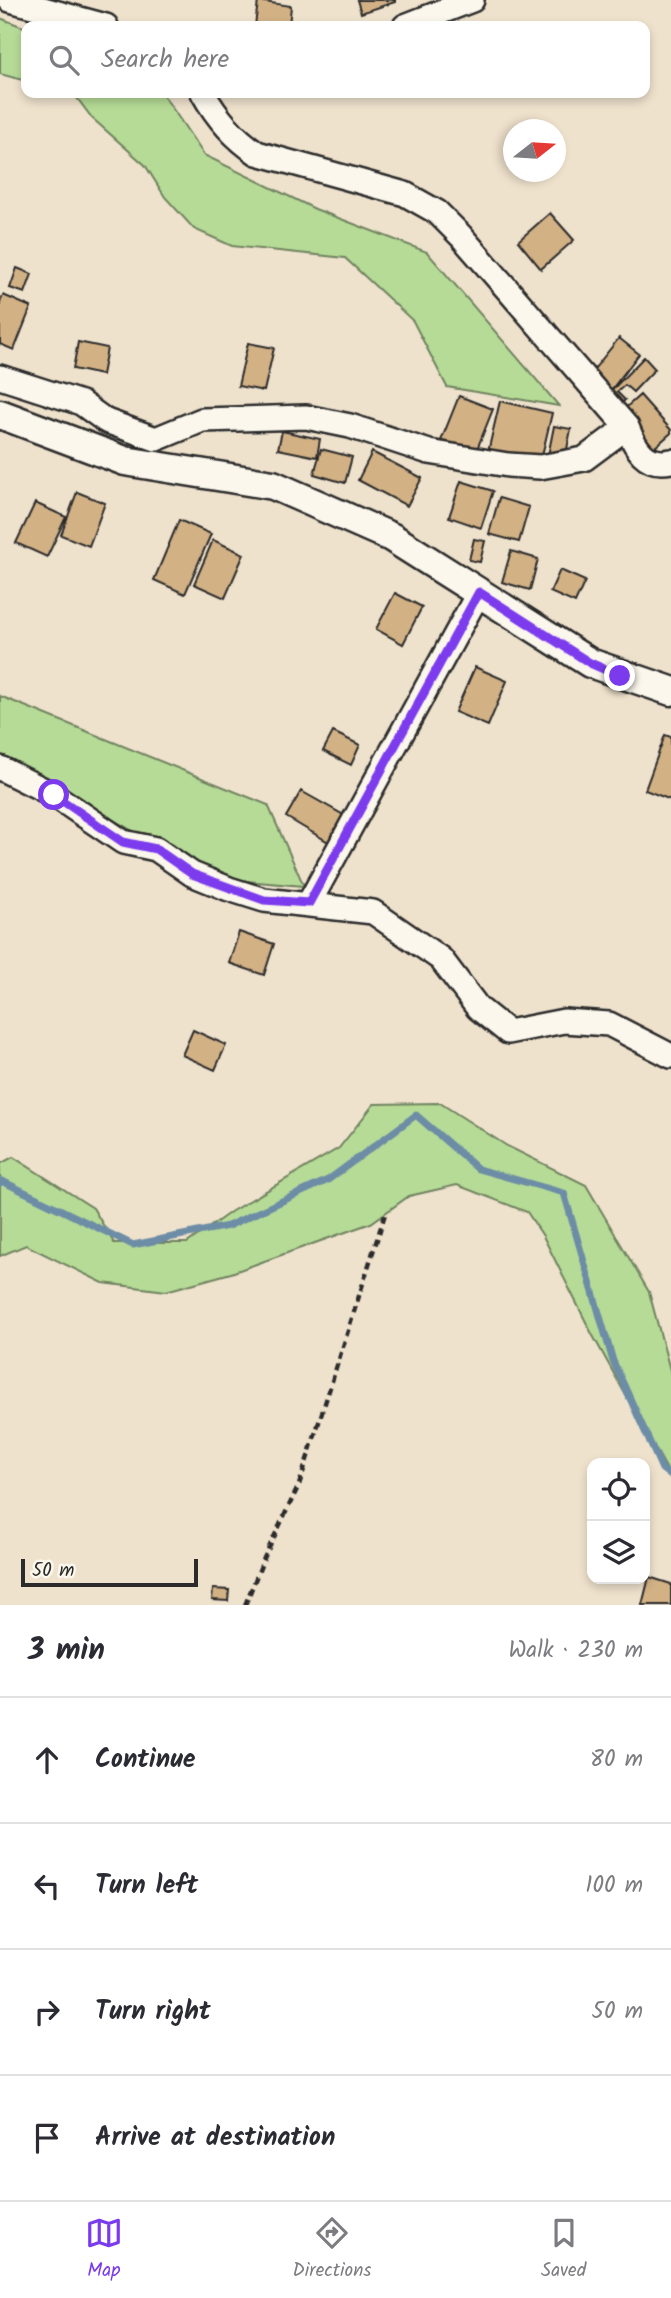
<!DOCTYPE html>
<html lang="en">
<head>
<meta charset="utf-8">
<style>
	:root { --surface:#fff; --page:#f7f7f7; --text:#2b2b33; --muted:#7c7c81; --line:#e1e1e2; --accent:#7c3aed }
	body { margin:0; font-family:Kalam,sans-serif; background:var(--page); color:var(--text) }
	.controls { position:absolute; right:21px; bottom:21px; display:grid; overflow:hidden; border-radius:14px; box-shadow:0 4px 10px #0003 }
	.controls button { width:63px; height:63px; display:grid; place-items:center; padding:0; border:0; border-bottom:2px solid var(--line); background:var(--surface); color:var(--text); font:35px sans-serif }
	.compass { position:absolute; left:503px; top:119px; width:63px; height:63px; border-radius:50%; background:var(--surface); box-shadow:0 4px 10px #0003; rotate:73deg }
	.scale { position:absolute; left:21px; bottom:18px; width:177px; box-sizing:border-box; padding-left:7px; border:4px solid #2b2b2b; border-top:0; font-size:19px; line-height:24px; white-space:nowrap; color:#2b2b2b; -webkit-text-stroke:5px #fbf7ec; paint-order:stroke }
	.stop { position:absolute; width:21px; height:21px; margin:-16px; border:5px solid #7c3aed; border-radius:50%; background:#fff }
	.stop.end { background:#7c3aed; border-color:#fff; box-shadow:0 2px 7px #0008 }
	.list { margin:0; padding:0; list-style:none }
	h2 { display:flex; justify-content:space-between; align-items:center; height:91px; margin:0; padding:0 28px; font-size:30px }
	h2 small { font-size:23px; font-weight:400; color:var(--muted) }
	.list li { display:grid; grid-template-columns:46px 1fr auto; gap:21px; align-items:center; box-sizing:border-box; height:126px; padding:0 28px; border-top:2px solid var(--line) }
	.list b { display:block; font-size:26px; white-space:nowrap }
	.list em { font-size:23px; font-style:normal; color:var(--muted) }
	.icon { flex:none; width:38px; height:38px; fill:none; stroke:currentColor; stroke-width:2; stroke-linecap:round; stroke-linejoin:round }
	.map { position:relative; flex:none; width:671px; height:1605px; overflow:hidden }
	.search { position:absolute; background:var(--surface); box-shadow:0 4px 10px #0003; left:21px; right:21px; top:21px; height:77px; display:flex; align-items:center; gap:18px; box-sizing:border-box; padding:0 24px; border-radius:14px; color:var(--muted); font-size:26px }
	.sheet { height:595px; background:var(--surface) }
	nav { display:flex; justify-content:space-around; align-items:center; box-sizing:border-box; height:98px; border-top:2px solid var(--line); background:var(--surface); font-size:19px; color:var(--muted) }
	nav a { display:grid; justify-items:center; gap:4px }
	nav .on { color:var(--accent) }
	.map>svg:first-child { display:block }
	.green { fill:#b6db96; stroke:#708360; stroke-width:2 }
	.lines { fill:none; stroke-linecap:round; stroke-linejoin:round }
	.stream { stroke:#6d8da6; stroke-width:7 }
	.building { fill:#d2b185; stroke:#2b2b2b; stroke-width:2 }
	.minor-casing { stroke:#2b2b2b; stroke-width:28 }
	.tertiary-casing { stroke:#2b2b2b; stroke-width:33 }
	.path { stroke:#2b2b2b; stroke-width:4.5; stroke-dasharray:7 5; stroke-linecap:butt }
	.minor { stroke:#fbf7ec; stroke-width:23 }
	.tertiary { stroke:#fbf7ec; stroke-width:28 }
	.route { stroke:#7c3aed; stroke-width:9 }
</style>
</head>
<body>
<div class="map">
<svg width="671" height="1605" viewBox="0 0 671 1605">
	<rect width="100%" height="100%" fill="#efe2cd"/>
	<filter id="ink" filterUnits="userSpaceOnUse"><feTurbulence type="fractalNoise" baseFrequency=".0143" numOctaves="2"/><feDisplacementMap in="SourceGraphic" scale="14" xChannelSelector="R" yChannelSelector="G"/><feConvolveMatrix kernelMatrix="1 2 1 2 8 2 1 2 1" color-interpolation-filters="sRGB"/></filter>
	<g filter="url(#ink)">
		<!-- green -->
		<path class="green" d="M0 18 26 28V81L0 74Z
			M69 93H162L204 155 315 209 427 252 559 406 447 387 413 321 345 258 232 246 194 229 165 197 145 165 92 118 74 94Z
			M0 696 268 805 304 886 235 880 154 843 0 755Z
			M440 1103 507 1146 586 1185 649 1292 671 1374V1477L592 1334 543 1236 527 1212 457 1185 409 1196 371 1223 231 1273 166 1291 103 1283 26 1245 0 1256V1164L13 1157 93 1208 114 1243H187L232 1211 339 1148 374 1104Z"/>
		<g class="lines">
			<!-- stream -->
			<path class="stream" d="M0 1183 2 1181 133 1245 228 1226 328 1180 416 1115 478 1169 564 1193 613 1361 662 1469 671 1476"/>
		</g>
		<!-- building -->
		<path class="building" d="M357 0H395V2L361 13Z
			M258 1 291 6 289 26H255Z
			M550 213 574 240 541 269 518 241Z
			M17 268 32 274 25 293 10 288Z
			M3 295 31 307 14 350 0 344V303Z
			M619 338 639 354 611 390 591 373Z
			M78 342 107 348 102 375 73 369Z
			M248 343 274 348 264 391 238 386Z
			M644 357 655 369 633 392 625 385 617 392 625 400 620 405 608 394Z
			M640 395 671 430V433L654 448 622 411Z
			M459 396 493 409 475 454 441 441Z
			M500 401 552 413 540 464 488 452Z
			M554 426 571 429 565 459 548 456Z
			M282 431 320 439 317 457 278 449Z
			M321 449 352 457 345 483 314 474Z
			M372 452 422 478 407 506 358 480Z
			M461 481 493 491 481 528 449 517Z
			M77 492 105 503 89 546 61 535Z
			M499 498 529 507 519 542 489 534Z
			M35 503 66 517 47 557 16 543Z
			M179 520 211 534 185 594 154 580Z
			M474 539 485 541 480 562 469 560Z
			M213 540 244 554 225 598 194 584Z
			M511 551 538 559 530 590 502 582Z
			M560 570 585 581 575 603 550 592Z
			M395 593 422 607 403 644 376 629Z
			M475 667 507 681 488 726 455 712Z
			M333 732 360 745 351 765 323 751Z
			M665 735 671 737V800L645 790Z
			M301 791 347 817 332 844 286 817Z
			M239 932 274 944 264 975 229 963Z
			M193 1030 226 1045 215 1070 182 1055Z
			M649 1577 671 1584V1605H642Z
			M213 1589 229 1590 228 1601 212 1600Z"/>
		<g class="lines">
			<defs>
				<path id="minor" d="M10 0 106 26
					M405 26 472 0
					M203 93C217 118 233 137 257 153L405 194 437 212 461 236 627 427C635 447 645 467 671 461
					M0 377 81 403 106 421 156 439 202 420 306 417 350 426 429 452 508 465 540 467 584 459 627 427
					M0 768 54 795 123 842 156 849 192 874 229 889 264 900 373 912 441 959 478 1008 508 1032 564 1021 609 1024 671 1056
					M309 903 479 592"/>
				<path id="tertiary" d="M0 414 125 461 273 485 391 537 590 663 671 691"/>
			</defs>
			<!-- minor casing -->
			<use href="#minor" class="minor-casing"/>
			<!-- tertiary casing -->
			<use href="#tertiary" class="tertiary-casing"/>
			<!-- path -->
			<path class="path" d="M245 1605 264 1558 299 1485 386 1211"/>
			<!-- minor -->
			<use href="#minor" class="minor"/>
			<!-- tertiary -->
			<use href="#tertiary" class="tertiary"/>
		</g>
	</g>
	<g class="lines" filter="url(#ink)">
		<!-- route -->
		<path class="route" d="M54 795 123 842 156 849 192 874 264 900 309 903 479 592 590 663 620 676"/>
	</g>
</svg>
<div class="controls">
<button><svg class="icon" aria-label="locate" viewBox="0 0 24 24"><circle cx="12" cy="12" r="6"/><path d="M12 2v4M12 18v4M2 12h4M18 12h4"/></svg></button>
<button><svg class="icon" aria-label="layers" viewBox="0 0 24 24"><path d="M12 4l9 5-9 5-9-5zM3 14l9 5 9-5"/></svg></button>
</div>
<svg class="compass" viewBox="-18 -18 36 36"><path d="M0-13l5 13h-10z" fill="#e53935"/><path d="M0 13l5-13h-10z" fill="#7c7c81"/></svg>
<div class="scale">50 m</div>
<div class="stop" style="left:54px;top:795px"></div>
<div class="stop end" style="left:620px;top:676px"></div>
<div class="search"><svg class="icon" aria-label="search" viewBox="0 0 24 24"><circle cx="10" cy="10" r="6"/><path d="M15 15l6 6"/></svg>Search here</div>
</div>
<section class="sheet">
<h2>3 min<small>Walk · 230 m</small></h2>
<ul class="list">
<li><svg class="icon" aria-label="ahead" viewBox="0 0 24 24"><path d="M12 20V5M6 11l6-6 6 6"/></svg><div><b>Continue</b></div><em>80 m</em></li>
<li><svg class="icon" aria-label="left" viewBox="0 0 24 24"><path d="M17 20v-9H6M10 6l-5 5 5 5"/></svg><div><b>Turn left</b></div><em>100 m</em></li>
<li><svg class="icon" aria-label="right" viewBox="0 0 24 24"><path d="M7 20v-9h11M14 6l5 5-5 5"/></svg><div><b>Turn right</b></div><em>50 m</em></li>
<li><svg class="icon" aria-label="arrive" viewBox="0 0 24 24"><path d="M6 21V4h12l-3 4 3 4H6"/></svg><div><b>Arrive at destination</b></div></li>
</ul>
</section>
<nav>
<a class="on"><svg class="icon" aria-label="map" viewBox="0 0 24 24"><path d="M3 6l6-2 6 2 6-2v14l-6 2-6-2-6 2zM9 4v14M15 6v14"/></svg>Map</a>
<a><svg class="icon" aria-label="directions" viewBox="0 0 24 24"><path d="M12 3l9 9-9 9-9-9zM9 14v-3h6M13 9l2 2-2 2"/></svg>Directions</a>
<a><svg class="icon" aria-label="saved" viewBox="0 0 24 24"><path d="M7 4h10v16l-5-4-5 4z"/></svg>Saved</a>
</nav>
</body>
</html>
